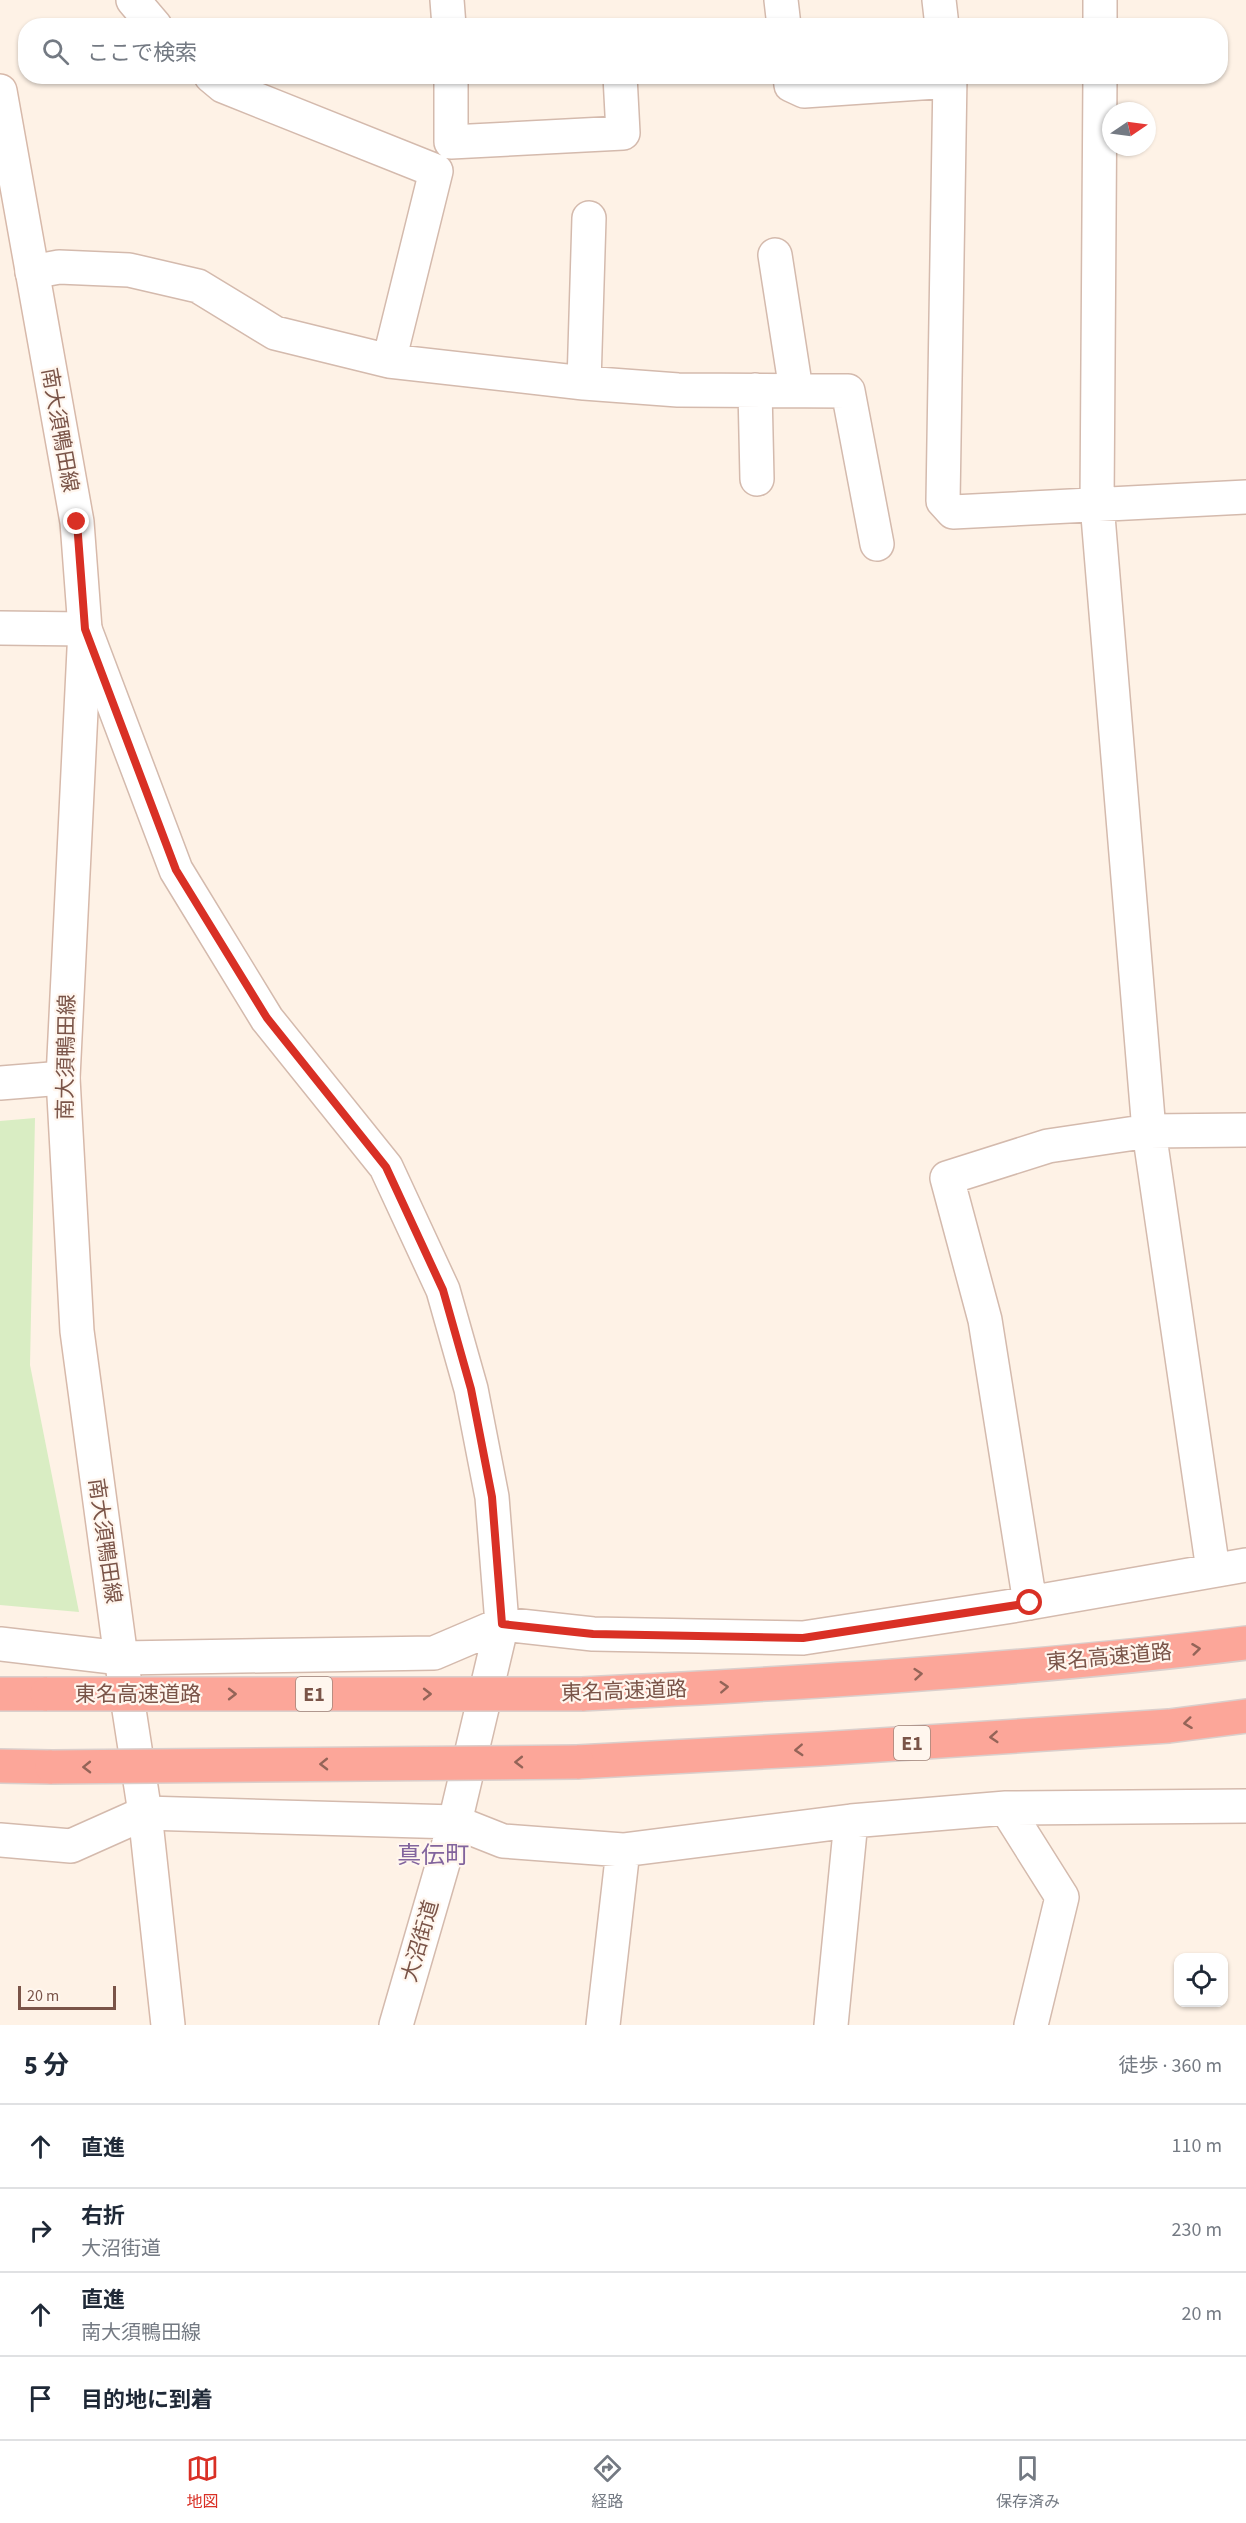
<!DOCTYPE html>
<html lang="ja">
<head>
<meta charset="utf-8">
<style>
	:root { --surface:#fff; --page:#f2f2f3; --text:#1f2937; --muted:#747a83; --line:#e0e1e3; --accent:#d93025 }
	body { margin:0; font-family:"Source Sans 3","Noto Sans JP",sans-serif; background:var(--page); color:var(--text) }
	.controls { position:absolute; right:18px; bottom:18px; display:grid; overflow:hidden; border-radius:12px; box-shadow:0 2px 4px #0004 }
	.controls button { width:54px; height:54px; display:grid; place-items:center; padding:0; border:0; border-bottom:2px solid var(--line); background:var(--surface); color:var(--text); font:30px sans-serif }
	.compass { position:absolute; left:1102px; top:102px; width:54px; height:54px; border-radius:50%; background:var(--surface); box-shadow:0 2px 4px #0004; rotate:77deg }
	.scale { position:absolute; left:18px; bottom:15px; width:98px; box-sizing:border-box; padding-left:6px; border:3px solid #7a5448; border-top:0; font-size:16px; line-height:21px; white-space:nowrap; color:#7a5448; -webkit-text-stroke:4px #fff6ee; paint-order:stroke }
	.stop { position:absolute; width:18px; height:18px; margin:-14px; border:4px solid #d93025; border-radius:50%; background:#fff }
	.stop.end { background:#d93025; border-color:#fff; box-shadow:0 2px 6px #0008 }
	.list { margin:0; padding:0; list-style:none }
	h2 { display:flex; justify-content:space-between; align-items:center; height:78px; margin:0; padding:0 24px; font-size:26px }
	h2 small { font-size:20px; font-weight:400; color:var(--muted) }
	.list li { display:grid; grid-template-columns:39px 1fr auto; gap:18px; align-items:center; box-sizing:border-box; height:84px; padding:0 24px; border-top:2px solid var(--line) }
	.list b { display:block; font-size:22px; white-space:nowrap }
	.list p { margin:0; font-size:20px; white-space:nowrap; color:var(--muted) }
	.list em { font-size:20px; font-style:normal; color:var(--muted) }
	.icon { flex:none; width:33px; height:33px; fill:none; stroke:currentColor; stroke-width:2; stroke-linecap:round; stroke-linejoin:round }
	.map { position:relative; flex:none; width:1246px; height:2025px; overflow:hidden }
	.search { position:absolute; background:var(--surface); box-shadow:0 2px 4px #0004; left:18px; right:18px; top:18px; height:66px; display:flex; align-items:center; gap:15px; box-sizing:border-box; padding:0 21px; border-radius:24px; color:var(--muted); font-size:22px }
	.sheet { height:414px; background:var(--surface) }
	nav { display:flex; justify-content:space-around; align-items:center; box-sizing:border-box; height:84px; border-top:2px solid var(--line); background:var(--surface); font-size:16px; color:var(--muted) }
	nav a { display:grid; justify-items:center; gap:3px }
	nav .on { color:var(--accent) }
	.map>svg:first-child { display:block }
	.green { fill:#d9edc3 }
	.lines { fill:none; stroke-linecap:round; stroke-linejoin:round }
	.street-casing { stroke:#d4baad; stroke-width:36 }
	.secondary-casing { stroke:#d7b9aa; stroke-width:36 }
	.highway-casing { stroke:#dacfcc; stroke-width:36 }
	.street { stroke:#fff; stroke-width:33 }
	.secondary { stroke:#fff; stroke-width:33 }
	.highway { stroke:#fca699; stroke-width:33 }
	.highway-bridge-casing { stroke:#dacfcc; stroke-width:36; stroke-linecap:butt }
	.highway-bridge { stroke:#fca699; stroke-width:33 }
	.oneway { stroke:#946458 }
	.route { stroke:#d93025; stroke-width:8 }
	.labels { text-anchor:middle; stroke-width:4.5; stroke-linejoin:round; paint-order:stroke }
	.shield { fill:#fff6ee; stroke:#a2857a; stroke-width:1.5 }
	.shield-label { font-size:20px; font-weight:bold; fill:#7a5448 }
	.street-label { font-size:21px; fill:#7a5448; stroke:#fff6ee }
	.quarter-label { font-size:24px; fill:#82649d; stroke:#fff6ee }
</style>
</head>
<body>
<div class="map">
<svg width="1246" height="2025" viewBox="0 0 1246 2025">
	<rect width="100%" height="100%" fill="#fef2e6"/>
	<!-- green -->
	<path class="green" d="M35 1118 30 1365 79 1612 0 1605V1121Z"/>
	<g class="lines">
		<defs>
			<path id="street" d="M133 0 155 26
				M447 0 449 26
				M781 0 784 26
				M939 0 942 26
				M1100 26V0
				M211 76 223 86 436 171 389 361
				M451 76V142L623 133 620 76
				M790 76 791 85 804 91 950 81
				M950 76 943 501 953 512 1246 497
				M1100 76 1097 504 1149 1131 1246 1130
				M775 255 796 390
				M32 272 59 267 129 270 198 286 275 333 389 361 584 383 678 390 848 391 877 544
				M584 383 589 218
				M755 390 757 479
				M0 628 85 629 176 870 267 1019 386 1167 443 1290 471 1389 492 1497 502 1624 455 1822 396 2025
				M0 1083 63 1078
				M1030 1603 985 1320 947 1178 1048 1146 1149 1131 1213 1570
				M0 1644 121 1658 434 1653 502 1624 593 1634 803 1638 1006 1607 1246 1565
				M1006 1808 1062 1897 1031 2025
				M0 1840 71 1846 145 1813 455 1822 503 1841 623 1850 851 1821 1006 1808 1246 1806
				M603 2025 623 1850
				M831 2025 851 1821"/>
			<path id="secondary" d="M0 91 77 522 85 629 63 1078 77 1331 121 1658 145 1813 168 2025"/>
			<path id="highway" d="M0 1694H47
				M582 1694C803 1683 1025 1670 1246 1643
				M577 1762 819 1749 1169 1726 1246 1716
				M0 1766 52 1767"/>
		</defs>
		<!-- street casing -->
		<use href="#street" class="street-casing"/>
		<!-- secondary casing -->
		<use href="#secondary" class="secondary-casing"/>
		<!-- highway casing -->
		<use href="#highway" class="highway-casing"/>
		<!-- street -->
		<use href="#street" class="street"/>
		<!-- secondary -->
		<use href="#secondary" class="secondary"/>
		<!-- highway -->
		<use href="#highway" class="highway"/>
		<defs>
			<path id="highway-bridge" d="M47 1694H582
				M52 1767 577 1762"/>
		</defs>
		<!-- highway-bridge casing -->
		<use href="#highway-bridge" class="highway-bridge-casing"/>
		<!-- highway-bridge -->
		<use href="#highway-bridge" class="highway-bridge"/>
	</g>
	<!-- one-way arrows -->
	<defs><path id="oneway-chevron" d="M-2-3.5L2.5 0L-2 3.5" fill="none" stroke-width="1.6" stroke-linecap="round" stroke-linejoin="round" transform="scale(1.5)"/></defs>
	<g class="oneway">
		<use href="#oneway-chevron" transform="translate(1196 1649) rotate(-7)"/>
		<use href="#oneway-chevron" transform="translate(918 1674) rotate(-5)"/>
		<use href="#oneway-chevron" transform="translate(724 1687) rotate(-3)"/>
		<use href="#oneway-chevron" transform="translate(232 1694)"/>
		<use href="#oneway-chevron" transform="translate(427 1694)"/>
		<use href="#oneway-chevron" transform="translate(1188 1723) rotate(173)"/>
		<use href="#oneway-chevron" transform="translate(994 1737) rotate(176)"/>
		<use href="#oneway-chevron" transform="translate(799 1750) rotate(177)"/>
		<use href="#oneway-chevron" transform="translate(519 1762) rotate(179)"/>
		<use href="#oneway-chevron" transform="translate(324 1764) rotate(179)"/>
		<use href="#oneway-chevron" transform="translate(87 1767) rotate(179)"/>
	</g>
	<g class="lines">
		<!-- route -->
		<path class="route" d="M77 522 85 629 176 870 267 1018 386 1167 443 1290 471 1389 492 1497 502 1624 593 1634 803 1638 1030 1603"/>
	</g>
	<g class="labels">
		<!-- shield labels -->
		<g class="shield">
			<rect x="296" y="1677" width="36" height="34" rx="4.5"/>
			<rect x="894" y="1726" width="36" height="34" rx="4.5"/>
		</g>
		<g class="shield-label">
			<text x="314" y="1701">E1</text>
			<text x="912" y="1750">E1</text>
		</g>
		<!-- street labels -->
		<g class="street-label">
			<text transform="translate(60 430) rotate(80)" y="7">南大須鴨田線</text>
			<text transform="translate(66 1057) rotate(-89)" y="7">南大須鴨田線</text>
			<text transform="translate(105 1541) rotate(82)" y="7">南大須鴨田線</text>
			<text transform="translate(1109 1657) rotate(-5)" y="7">東名高速道路</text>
			<text transform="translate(624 1691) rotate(-2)" y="7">東名高速道路</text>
			<text x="138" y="1701">東名高速道路</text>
			<text transform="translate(420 1941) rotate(-74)" y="7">大沼街道</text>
		</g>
		<!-- quarter labels -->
		<g class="quarter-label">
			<text x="433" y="1863">真伝町</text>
		</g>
	</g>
</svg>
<div class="controls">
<button><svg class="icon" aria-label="locate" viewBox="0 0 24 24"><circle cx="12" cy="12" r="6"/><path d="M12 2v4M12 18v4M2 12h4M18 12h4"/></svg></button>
</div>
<svg class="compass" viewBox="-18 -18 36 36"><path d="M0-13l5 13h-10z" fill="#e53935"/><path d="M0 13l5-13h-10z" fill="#747a83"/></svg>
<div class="scale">20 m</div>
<div class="stop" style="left:1030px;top:1603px"></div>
<div class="stop end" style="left:77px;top:522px"></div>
<div class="search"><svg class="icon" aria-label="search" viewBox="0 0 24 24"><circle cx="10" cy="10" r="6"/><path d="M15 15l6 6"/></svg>ここで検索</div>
</div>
<section class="sheet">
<h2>5 分<small>徒歩 · 360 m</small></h2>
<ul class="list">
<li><svg class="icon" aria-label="ahead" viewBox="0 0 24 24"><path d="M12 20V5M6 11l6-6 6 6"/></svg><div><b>直進</b></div><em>110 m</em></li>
<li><svg class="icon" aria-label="right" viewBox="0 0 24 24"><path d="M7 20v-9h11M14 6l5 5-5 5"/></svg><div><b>右折</b><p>大沼街道</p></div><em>230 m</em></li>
<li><svg class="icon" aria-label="ahead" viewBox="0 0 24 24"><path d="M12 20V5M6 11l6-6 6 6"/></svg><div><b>直進</b><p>南大須鴨田線</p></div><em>20 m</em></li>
<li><svg class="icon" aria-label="arrive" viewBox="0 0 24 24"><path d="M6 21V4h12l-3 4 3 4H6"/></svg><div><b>目的地に到着</b></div></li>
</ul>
</section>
<nav>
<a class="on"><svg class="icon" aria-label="map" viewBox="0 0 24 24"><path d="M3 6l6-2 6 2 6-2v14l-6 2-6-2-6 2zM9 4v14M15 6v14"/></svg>地図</a>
<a><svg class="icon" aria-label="directions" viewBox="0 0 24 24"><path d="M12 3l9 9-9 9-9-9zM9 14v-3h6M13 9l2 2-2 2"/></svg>経路</a>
<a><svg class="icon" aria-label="saved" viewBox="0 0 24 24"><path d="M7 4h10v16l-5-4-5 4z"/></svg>保存済み</a>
</nav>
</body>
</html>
